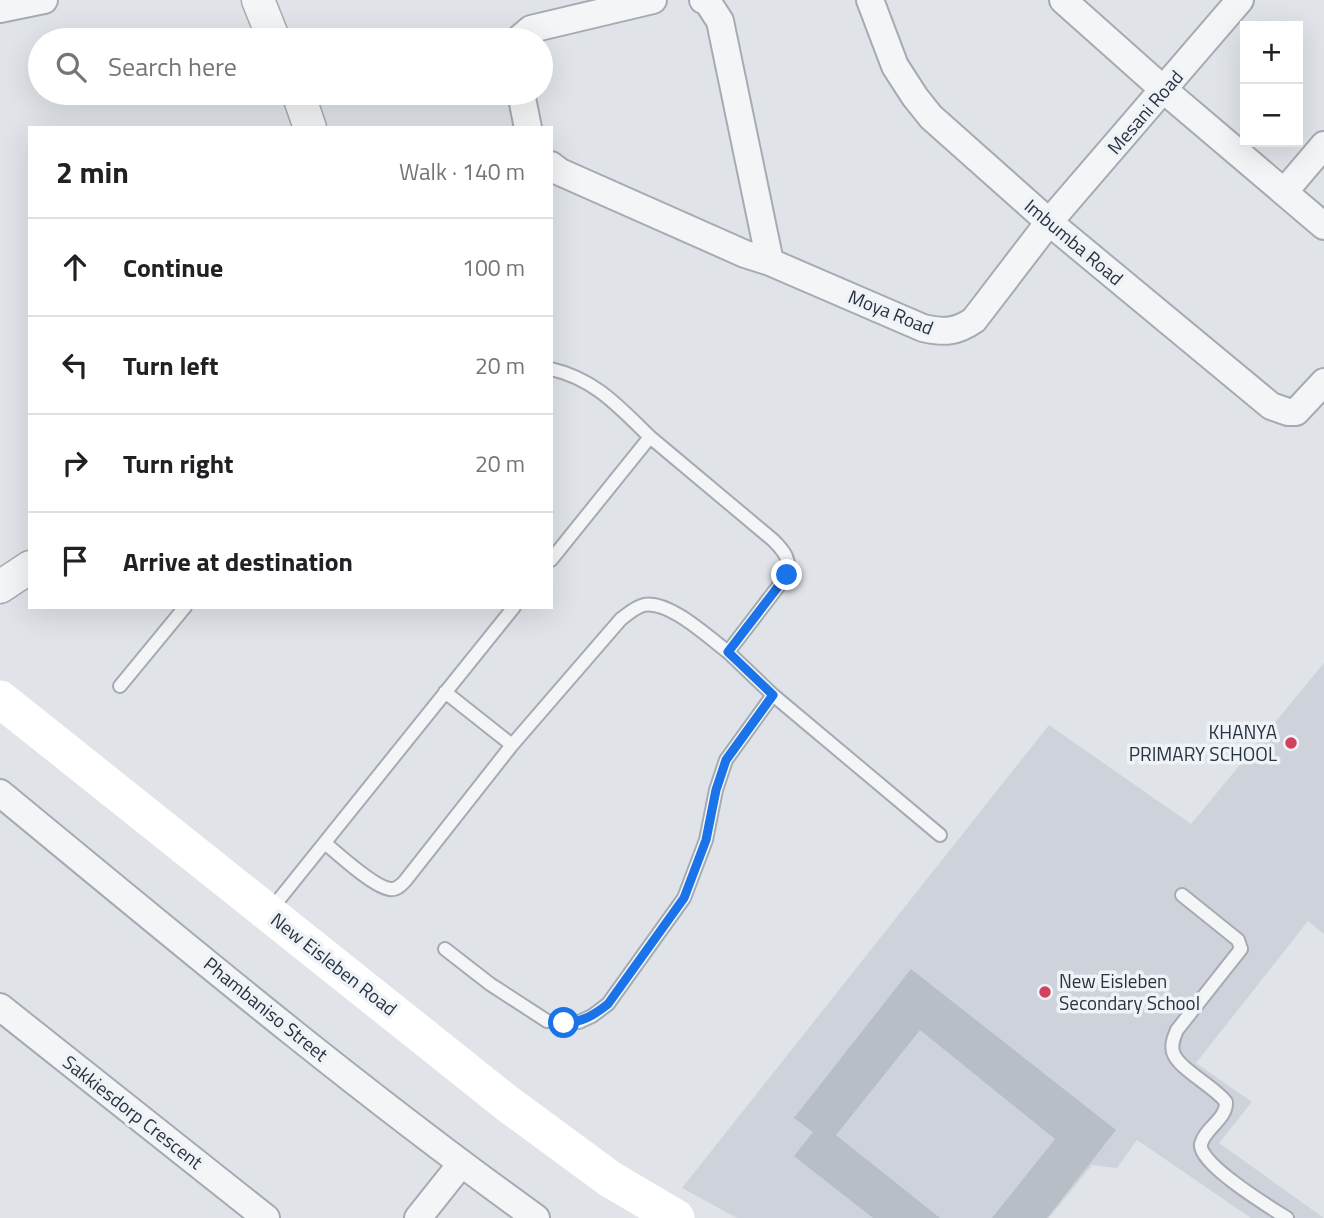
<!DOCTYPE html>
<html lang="en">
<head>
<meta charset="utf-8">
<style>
	:root { --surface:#fff; --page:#f6f6f6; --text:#202124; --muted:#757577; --line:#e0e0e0 }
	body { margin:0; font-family:"Titillium Web",sans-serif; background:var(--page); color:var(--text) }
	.controls { position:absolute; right:21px; top:21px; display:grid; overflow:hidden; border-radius:0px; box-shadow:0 7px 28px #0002 }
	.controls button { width:63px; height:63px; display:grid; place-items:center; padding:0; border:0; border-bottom:2px solid var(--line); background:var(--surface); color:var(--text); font:35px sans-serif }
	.stop { position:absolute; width:21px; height:21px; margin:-16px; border:5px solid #1a73e8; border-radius:50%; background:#fff }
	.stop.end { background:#1a73e8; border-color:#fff; box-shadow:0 2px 7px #0008 }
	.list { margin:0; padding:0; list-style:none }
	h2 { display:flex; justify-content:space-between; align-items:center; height:91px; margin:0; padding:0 28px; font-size:30px }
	h2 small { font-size:23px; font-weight:400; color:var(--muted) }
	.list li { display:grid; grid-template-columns:46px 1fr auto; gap:21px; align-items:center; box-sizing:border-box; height:98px; padding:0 28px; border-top:2px solid var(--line) }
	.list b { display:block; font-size:26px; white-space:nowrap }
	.list em { font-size:23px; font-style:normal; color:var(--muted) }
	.icon { flex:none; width:38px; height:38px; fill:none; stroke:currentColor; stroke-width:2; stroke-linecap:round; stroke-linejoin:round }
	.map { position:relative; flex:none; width:1324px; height:1218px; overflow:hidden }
	.search { position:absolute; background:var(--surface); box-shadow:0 7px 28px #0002; left:28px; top:28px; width:525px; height:77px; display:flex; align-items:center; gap:18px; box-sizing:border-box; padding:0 24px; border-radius:38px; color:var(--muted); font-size:26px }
	.panel { position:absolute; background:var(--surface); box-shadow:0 7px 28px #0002; left:28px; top:126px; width:525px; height:483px; border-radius:0px }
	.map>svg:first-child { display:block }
	.built { fill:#ced3db }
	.building { fill:#b7bec6 }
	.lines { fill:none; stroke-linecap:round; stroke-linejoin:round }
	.service-casing { stroke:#a5abb3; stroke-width:16 }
	.minor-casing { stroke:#a5abb3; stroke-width:30 }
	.tertiary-casing { stroke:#a5abb3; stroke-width:35 }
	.service { stroke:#f3f5f7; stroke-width:12 }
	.minor { stroke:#f3f5f7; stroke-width:26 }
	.tertiary { stroke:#f3f5f7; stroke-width:32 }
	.secondary { stroke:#fff; stroke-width:37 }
	.route { stroke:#1a73e8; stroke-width:9 }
	.poi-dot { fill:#d14261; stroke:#eff3f7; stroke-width:2.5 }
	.labels { text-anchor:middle; stroke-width:7; stroke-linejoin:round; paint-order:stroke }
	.street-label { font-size:19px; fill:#283341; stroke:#eff3f7 }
	.poi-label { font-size:19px; fill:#283341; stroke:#eff3f7; text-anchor:end }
</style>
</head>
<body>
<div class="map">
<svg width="1324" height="1218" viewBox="0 0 1324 1218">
	<rect width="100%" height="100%" fill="#e0e4e9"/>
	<!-- built -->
	<path class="built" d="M1324 663V934L1308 921 1196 1063 1252 1102 1219 1143 1324 1218H1251L1137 1140 1117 1168 1092 1165 1049 1218H737L682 1188 1049 725 1191 824Z"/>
	<!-- building -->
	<path class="building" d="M911 969 1116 1130 1047 1218H992L1055 1139 920 1030 836 1135 940 1218H873L794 1156 813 1132 794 1118Z"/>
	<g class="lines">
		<defs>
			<path id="service" d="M551 369C595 379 619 407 650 437
				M120 686 185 607
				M445 692 512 745
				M773 695 940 835
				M325 843C339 855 374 887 390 889 397 890 401 885 405 881L512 745 621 619C628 614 635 607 644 605 669 600 708 637 728 652L787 575C791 559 784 551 773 540L650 437 551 560
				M1182 895 1238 940 1241 949 1177 1030C1174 1037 1171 1044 1173 1052 1178 1069 1214 1086 1226 1102 1227 1119 1205 1128 1201 1144 1197 1163 1271 1208 1287 1218
				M269 912 514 607
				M445 949 490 984 547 1021 579 1022 592 1016 608 1004 684 898 706 840 716 790 726 760 773 695 728 652"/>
			<path id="minor" d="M703 0 707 1 720 21 770 262
				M870 0 895 66 915 97 931 117 1049 222 1271 406 1288 412H1296L1324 382
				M1063 0 1164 90 1324 226
				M0 9 44 0
				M518 40 531 29 653 0
				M521 93 528 128
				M551 165 560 172 745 254 770 262 923 328C944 333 957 332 974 320L1049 222 1240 0
				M1284 192 1324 145
				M0 793C176 938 351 1085 536 1218
				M0 1007 266 1218
				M418 1218 461 1164"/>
			<path id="tertiary" d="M258 0 274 40
				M298 93 310 128
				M0 587 30 567"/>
		</defs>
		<!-- service casing -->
		<use href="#service" class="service-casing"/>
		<!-- minor casing -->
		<use href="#minor" class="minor-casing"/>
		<!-- tertiary casing -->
		<use href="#tertiary" class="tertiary-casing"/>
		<!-- service -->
		<use href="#service" class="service"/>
		<!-- minor -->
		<use href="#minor" class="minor"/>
		<!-- tertiary -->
		<use href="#tertiary" class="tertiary"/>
		<!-- secondary -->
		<path class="secondary" d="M0 699 508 1104 610 1179 676 1218"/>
	</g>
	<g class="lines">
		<!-- route -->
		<path class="route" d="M564 1023C582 1022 593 1016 608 1004L684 898 706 840 716 790 726 760 773 695 728 652 787 575"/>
	</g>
	<!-- markers -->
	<g class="poi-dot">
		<circle cx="1291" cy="743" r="7"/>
		<circle cx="1045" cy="992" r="7"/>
	</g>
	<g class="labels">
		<!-- street labels -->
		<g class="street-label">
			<text transform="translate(1145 112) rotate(-49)" y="7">Mesani Road</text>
			<text transform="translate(1074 242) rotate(40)" y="7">Imbumba Road</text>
			<text transform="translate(891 312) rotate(22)" y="7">Moya Road</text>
			<text transform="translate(334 964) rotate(38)" y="7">New Eisleben Road</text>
			<text transform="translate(266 1009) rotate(39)" y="7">Phambaniso Street</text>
			<text transform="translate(133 1112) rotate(38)" y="7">Sakkiesdorp Crescent</text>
		</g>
		<!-- poi labels -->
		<g class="poi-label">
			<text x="1277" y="739">KHANYA<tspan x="1277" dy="22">PRIMARY SCHOOL</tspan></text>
			<text x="1059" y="988" text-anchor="start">New Eisleben<tspan x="1059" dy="22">Secondary School</tspan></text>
		</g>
	</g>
</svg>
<div class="controls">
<button>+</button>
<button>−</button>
</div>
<div class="stop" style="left:564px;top:1023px"></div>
<div class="stop end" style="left:787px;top:575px"></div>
<div class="search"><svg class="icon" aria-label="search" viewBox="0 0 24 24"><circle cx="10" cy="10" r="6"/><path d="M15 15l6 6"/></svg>Search here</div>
<section class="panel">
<h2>2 min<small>Walk · 140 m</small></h2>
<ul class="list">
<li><svg class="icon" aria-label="ahead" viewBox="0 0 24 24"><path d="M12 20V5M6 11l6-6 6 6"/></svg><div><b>Continue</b></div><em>100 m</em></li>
<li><svg class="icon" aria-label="left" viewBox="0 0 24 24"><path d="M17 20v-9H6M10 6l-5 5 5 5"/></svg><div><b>Turn left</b></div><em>20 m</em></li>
<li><svg class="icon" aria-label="right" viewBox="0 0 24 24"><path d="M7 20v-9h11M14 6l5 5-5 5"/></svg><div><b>Turn right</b></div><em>20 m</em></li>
<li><svg class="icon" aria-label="arrive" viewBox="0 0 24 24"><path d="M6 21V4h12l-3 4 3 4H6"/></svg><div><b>Arrive at destination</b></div></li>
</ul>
</section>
</div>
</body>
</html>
